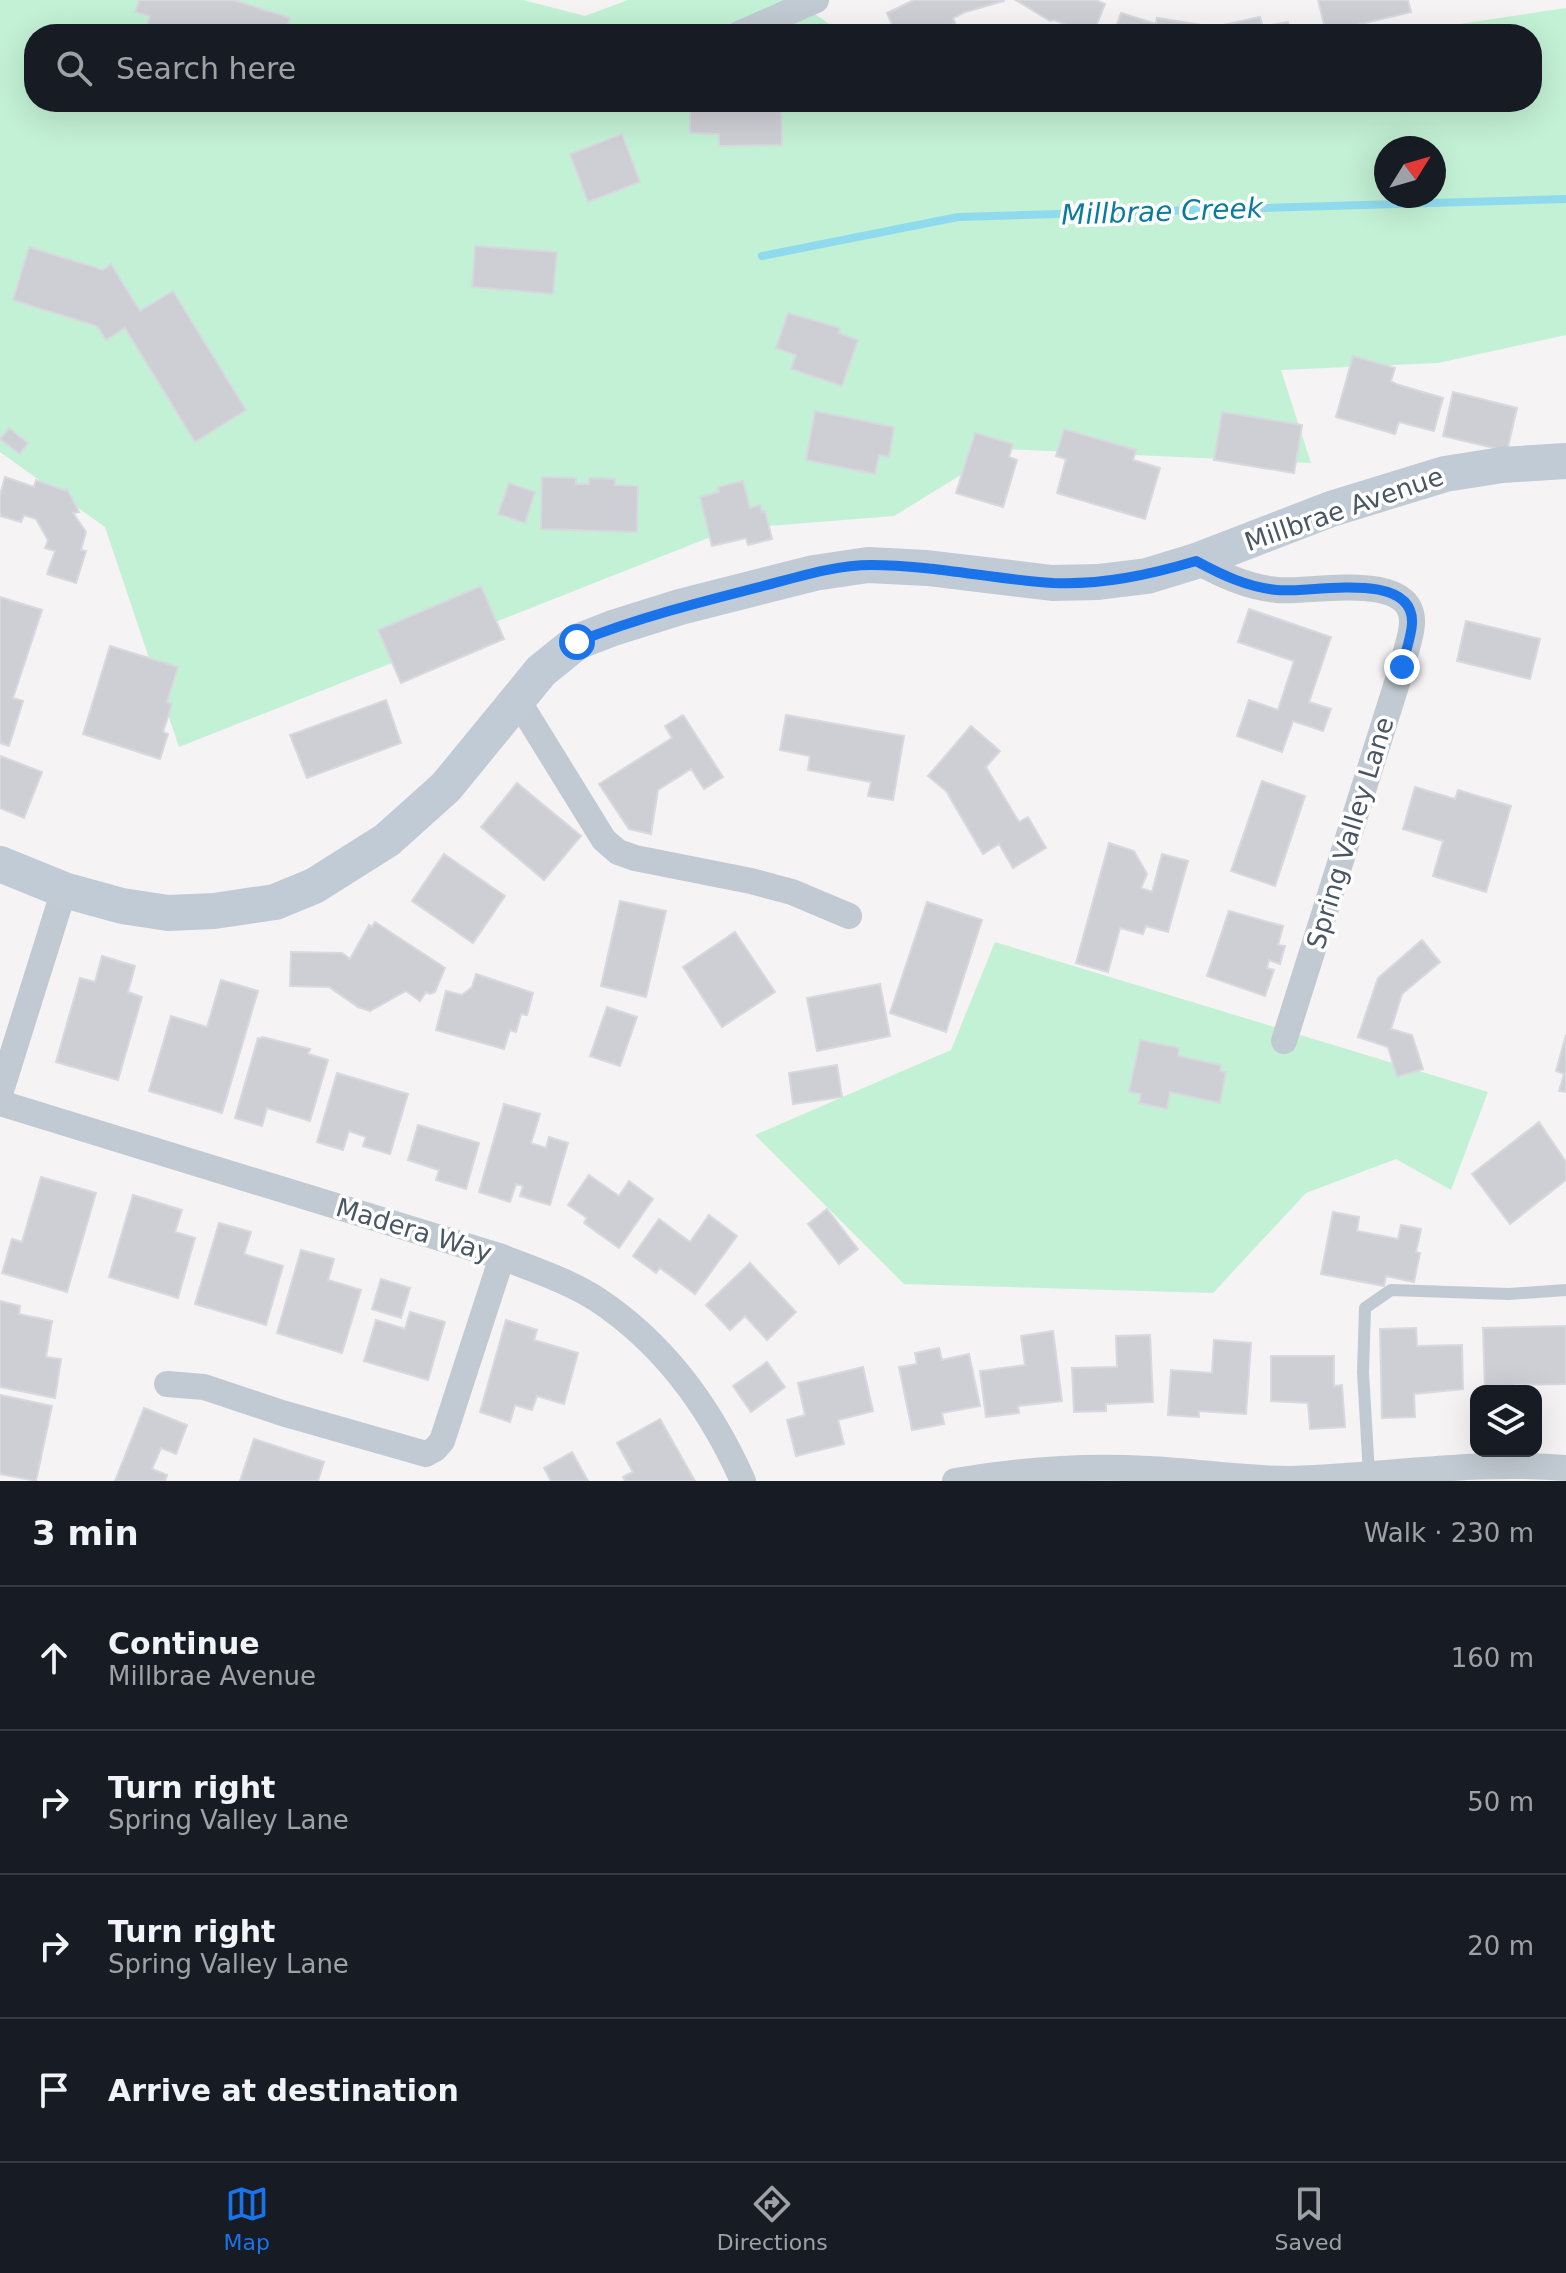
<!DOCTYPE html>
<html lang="en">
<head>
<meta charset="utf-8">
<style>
	:root { --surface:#171b24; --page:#242831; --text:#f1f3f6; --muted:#9ea1a6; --line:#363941; --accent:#1a73e8 }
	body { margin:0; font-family:"DejaVu Sans",sans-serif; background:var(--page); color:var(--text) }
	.controls { position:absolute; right:24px; bottom:24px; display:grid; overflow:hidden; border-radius:16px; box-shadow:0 8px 32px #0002 }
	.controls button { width:72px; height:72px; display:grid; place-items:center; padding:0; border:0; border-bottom:2px solid var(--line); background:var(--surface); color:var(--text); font:40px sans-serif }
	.compass { position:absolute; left:1374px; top:136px; width:72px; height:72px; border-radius:50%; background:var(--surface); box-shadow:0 8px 32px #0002; rotate:53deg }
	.stop { position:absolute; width:24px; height:24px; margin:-18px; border:6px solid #1a73e8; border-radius:50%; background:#fff }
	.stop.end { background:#1a73e8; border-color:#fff; box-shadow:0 2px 8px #0008 }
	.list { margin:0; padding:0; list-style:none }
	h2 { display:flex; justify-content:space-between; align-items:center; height:104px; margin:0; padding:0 32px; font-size:34px }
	h2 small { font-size:26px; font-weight:400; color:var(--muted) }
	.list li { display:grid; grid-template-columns:52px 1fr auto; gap:24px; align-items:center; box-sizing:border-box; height:144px; padding:0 32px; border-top:2px solid var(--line) }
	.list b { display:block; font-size:30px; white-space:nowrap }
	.list p { margin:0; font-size:26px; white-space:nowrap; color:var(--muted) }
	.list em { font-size:26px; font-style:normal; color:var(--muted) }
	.icon { flex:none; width:44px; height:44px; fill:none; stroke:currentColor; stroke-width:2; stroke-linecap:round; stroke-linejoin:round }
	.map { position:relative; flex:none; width:1566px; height:1481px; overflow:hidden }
	.search { position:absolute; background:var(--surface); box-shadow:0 8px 32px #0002; left:24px; right:24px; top:24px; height:88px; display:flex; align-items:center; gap:20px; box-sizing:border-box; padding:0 28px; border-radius:32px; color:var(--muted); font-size:30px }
	.sheet { height:680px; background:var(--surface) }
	nav { display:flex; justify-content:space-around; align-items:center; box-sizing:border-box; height:112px; border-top:2px solid var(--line); background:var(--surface); font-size:22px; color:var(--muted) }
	nav a { display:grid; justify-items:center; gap:4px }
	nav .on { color:var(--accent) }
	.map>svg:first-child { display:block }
	.green { fill:#c3f1d5; fill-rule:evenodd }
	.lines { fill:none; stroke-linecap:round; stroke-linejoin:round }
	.stream { stroke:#90daee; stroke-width:8 }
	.building { fill:#cdcfd5; stroke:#d7d9de; stroke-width:2 }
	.lane { stroke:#c1cad2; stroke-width:12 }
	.street { stroke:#c1cad2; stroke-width:26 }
	.secondary { stroke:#c1cbd6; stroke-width:36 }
	.route { stroke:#1a73e8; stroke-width:10 }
	.labels { text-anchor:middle; stroke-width:7; stroke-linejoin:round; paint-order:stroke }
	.street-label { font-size:26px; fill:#4a5661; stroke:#fff }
	.water-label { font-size:28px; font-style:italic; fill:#0c7c9b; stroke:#fff }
</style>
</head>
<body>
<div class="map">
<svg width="1566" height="1481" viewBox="0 0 1566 1481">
	<rect width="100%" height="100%" fill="#f5f3f3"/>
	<!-- green -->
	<path class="green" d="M0 0H523L585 16 628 0H794L844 34H34V102H1532V34H1394L1566 8V335L1438 363 1281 370 1311 463 1003 449 894 516 731 529 179 747 105 527 0 452ZM1386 148H1434V196H1386Z
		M995 942 1488 1092 1451 1190 1396 1159 1306 1193 1213 1293 904 1284 755 1135 951 1050Z"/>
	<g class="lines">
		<!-- stream -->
		<path class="stream" d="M762 256 958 217 1566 199"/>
	</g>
	<!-- building -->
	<path class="building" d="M139 0H234L290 18 285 34H179L147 24 150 16 135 12Z
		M914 0H1004V1L965 12 953 18 955 23 931 34H896L887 13Z
		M1016 0H1096L1105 4 1093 34 1054 20 1050 21Z
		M1318 0H1408L1411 12 1326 32Z
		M1121 13 1156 24 1157 18 1202 25V34H1114Z
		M1260 17 1263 27 1288 22 1290 34H1207L1206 29Z
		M719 102H781L782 145 719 146V134L690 133V103Z
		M622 134 640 182 588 202 570 154Z
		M475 246 557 252 553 294 472 287Z
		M29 247 103 270 111 264 140 311 173 291 246 410 195 442 125 328 106 340 97 326 13 300Z
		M788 313 840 328 839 333 858 340 842 386 791 369 796 355 776 348Z
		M1353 356 1395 368 1391 381 1396 384 1443 398 1434 431 1399 422 1395 434 1336 417Z
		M1453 392 1517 408 1507 451 1443 436Z
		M815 411 894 427 889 457 879 455 875 474 806 460Z
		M1222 412 1302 425 1294 473 1214 460Z
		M9 428 28 443 20 454 0 439Z
		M1064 429 1136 450 1133 460 1160 468 1145 519 1057 493 1066 459 1056 456Z
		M975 433 1013 444 1009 457 1017 460 1003 507 956 493Z
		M5 477 34 487 36 480 66 491 67 489 79 512 73 513 86 532 81 550 86 551 76 583 47 574 55 551 45 548 48 540 36 519 24 515 21 522 0 516V495Z
		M542 477 576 478V484H589V478L615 479V485L638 486 637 532 541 529Z
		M743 481 750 508 760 505 762 512 765 511 772 539 748 545 746 538 712 546 700 497 719 492 718 487Z
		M509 483 535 492 525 523 498 514Z
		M481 586 504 639 401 683 378 630Z
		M0 597 42 610 13 698 23 701 9 746 0 743Z
		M1249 609 1331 637 1309 702 1331 709 1323 731 1293 721 1282 752 1237 736 1249 700 1278 710 1294 661 1238 642Z
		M1466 621 1540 639 1530 679 1457 661Z
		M110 646 178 667 167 702 172 704 163 732 168 734 160 759 83 734Z
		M386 700 401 743 307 778 290 735Z
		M683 715 723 777 704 789 691 769 658 790 651 834 629 829 599 784 672 738 665 726Z
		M786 715 904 736 893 800 868 796 871 782 808 770 810 756 780 750Z
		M971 726 1000 751 986 767 1019 822 1028 817 1046 848 1013 868 999 844 983 854 946 791 928 776Z
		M0 756 42 772 24 818 0 808Z
		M1262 781 1305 796 1275 886 1231 871Z
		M517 783 581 836 544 880 481 827Z
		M1415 787 1455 799 1458 790 1511 806 1486 892 1433 876 1443 841 1403 829Z
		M1109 843 1134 851 1147 874 1141 888 1152 892 1162 854 1188 861 1168 932 1146 926 1143 934 1120 928 1108 972 1076 963Z
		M444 854 505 896 473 943 412 901Z
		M620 901 666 911 646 997 601 986Z
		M927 902 982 920 946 1032 890 1013Z
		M1229 911 1283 926 1278 945 1285 946 1280 964 1269 960 1267 968 1274 970 1265 996 1207 976Z
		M375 922 445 968 435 992 430 994 426 992 420 1001 406 991 370 1011 358 1007 329 987 290 986 291 952 342 953 350 959 369 925 372 927Z
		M735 932 775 992 722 1027 683 967Z
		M1422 940 1440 962 1402 994 1391 1029 1412 1035 1423 1069 1397 1077 1388 1047 1358 1037 1378 978Z
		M102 956 135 966 128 992 142 997 118 1080 56 1062 80 978 95 982Z
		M476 974 533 993 527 1015 521 1014 516 1032 510 1030 504 1049 436 1030 446 991 462 995 472 987Z
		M221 980 258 991 222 1113 149 1091 171 1016 207 1027Z
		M880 984 890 1036 817 1051 807 998Z
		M607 1007 637 1017 620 1066 590 1056Z
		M1566 1035V1092L1559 1091 1564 1074 1556 1071Z
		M262 1037 310 1049 308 1054 328 1060 310 1121 267 1108 262 1126 235 1118 258 1038 261 1039Z
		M1140 1040 1179 1048 1178 1056 1221 1065 1220 1071 1226 1072 1220 1103 1170 1092 1167 1109 1139 1103 1141 1094 1129 1092Z
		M837 1065 842 1097 793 1104 789 1073Z
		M337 1073 408 1094 390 1154 363 1146 366 1137 349 1131 343 1150 317 1142Z
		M504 1104 540 1114 531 1143 546 1148 549 1137 568 1143 550 1205 520 1196 523 1186 516 1184 510 1202 479 1192Z
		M1539 1122 1566 1162V1180L1510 1224 1472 1174Z
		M418 1125 479 1143 466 1189 436 1180 439 1170 408 1160Z
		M589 1175 619 1196 629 1181 653 1199 619 1248 584 1223 587 1218 568 1205Z
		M41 1177 96 1193 67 1292 2 1273 12 1239 22 1242Z
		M133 1195 182 1210 175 1232 195 1238 178 1298 109 1277Z
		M827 1209 858 1249 839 1264 808 1224Z
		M1333 1212 1359 1217 1357 1231 1398 1239 1401 1225 1421 1229 1416 1252 1420 1253 1414 1282 1386 1276 1384 1286 1321 1274Z
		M709 1215 737 1236 695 1294 660 1268 656 1273 633 1256 659 1219 690 1242Z
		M219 1223 251 1232 244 1254 283 1266 266 1325 195 1304Z
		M301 1250 334 1259 328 1280 361 1290 342 1353 277 1333Z
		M750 1263 796 1312 767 1340 745 1316 730 1330 706 1305Z
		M381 1279 410 1288 401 1318 372 1309Z
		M0 1301 20 1306 19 1314 52 1321 46 1357 61 1359 55 1398 0 1387Z
		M410 1312 445 1322 428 1380 364 1361 376 1320 405 1329Z
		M506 1320 537 1330 534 1340 578 1353 564 1404 537 1396 532 1410 515 1405 510 1422 480 1412Z
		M1566 1326V1384L1516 1385V1391H1485L1483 1328Z
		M1416 1328 1417 1346 1462 1345 1463 1389 1414 1394 1415 1417 1382 1418 1380 1329Z
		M1053 1331 1062 1401 1018 1406 1019 1413 986 1417 980 1371 1025 1365 1021 1336Z
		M1150 1335 1153 1402 1106 1404V1411L1074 1412 1072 1368 1117 1367 1116 1336Z
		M1214 1340 1251 1343 1246 1414 1199 1411V1417L1168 1415 1171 1370 1212 1373Z
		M939 1348 942 1360 969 1354 980 1406 942 1413 944 1424 912 1430 899 1367 917 1364 915 1353Z
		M1271 1356H1334V1386L1342 1385 1345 1427 1310 1429 1308 1403 1271 1401Z
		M767 1362 785 1387 751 1412 733 1386Z
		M863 1367 873 1411 838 1420 844 1444 796 1456 787 1420 805 1415 798 1383Z
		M0 1395 52 1406 36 1481 0 1474Z
		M144 1408 187 1425 176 1454 161 1448 152 1469 167 1475 165 1481H115Z
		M660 1419 695 1481H625L623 1477 633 1472 617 1443Z
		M254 1439 324 1462 318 1481H240Z
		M572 1452 588 1481H551L544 1468Z"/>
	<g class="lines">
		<!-- lane -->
		<path class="lane" d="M1369 1474 1363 1372 1365 1308 1391 1290 1509 1294 1566 1290"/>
		<!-- street -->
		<path class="street" d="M739 34 816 0
			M1196 561C1222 575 1247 587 1277 590 1307 594 1415 568 1412 624 1411 638 1405 653 1402 667L1284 1041
			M517 699 604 840 618 852 635 858 751 881 792 892 849 916
			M0 1094 64 890
			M0 1103 502 1257C534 1270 569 1281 598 1300 664 1344 711 1409 743 1481
			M167 1384 204 1387 282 1413 426 1454 435 1449 442 1441 502 1257
			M955 1481C1019 1470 1084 1465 1148 1469 1195 1471 1241 1479 1288 1479 1381 1477 1472 1460 1566 1468"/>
		<!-- secondary -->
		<path class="secondary" d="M0 864 64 890 122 906 168 913 214 911 275 902 314 886 387 840 446 787 541 671 577 642 613 628 680 607 814 573 868 565 927 568 1052 583 1098 582 1147 576 1196 561 1331 509 1445 474 1502 465 1566 461"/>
	</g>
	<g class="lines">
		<!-- route -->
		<path class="route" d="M577 642C637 618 700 602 763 586 798 577 835 565 871 565 932 565 992 579 1053 583 1102 585 1149 575 1196 561 1222 575 1247 587 1277 590 1307 594 1415 568 1412 624 1411 638 1405 653 1402 667"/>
	</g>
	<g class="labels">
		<!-- street labels -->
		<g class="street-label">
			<text transform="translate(1344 509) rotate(-19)" y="9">Millbrae Avenue</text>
			<text transform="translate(1350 833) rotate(-73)" y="9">Spring Valley Lane</text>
			<text transform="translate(414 1230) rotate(17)" y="9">Madera Way</text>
		</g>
		<!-- water labels -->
		<g class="water-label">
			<text transform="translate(1162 211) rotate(-2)" y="10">Millbrae Creek</text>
		</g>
	</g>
</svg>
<div class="controls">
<button><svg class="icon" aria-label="layers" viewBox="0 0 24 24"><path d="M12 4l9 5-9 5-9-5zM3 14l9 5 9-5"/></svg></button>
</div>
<svg class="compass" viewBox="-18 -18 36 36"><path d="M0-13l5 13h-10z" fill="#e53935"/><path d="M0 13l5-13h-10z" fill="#9ea1a6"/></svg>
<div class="stop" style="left:577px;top:642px"></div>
<div class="stop end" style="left:1402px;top:667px"></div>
<div class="search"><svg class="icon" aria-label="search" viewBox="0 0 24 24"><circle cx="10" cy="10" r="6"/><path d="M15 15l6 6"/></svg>Search here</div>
</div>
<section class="sheet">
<h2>3 min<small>Walk · 230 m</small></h2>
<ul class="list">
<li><svg class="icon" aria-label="ahead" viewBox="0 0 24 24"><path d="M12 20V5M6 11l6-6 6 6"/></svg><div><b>Continue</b><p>Millbrae Avenue</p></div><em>160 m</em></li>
<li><svg class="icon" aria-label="right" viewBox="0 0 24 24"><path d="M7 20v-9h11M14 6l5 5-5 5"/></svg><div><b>Turn right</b><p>Spring Valley Lane</p></div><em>50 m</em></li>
<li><svg class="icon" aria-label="right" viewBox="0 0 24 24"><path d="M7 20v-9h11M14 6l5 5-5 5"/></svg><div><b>Turn right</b><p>Spring Valley Lane</p></div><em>20 m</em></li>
<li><svg class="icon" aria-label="arrive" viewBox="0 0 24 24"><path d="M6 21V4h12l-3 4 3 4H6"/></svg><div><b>Arrive at destination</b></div></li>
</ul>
</section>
<nav>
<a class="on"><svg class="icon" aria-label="map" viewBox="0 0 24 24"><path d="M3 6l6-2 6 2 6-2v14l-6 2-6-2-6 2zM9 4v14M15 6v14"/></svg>Map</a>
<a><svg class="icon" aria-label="directions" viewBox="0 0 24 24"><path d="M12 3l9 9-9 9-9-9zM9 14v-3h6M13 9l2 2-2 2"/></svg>Directions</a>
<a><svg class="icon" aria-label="saved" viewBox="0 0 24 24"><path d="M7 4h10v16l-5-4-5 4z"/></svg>Saved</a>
</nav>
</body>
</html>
